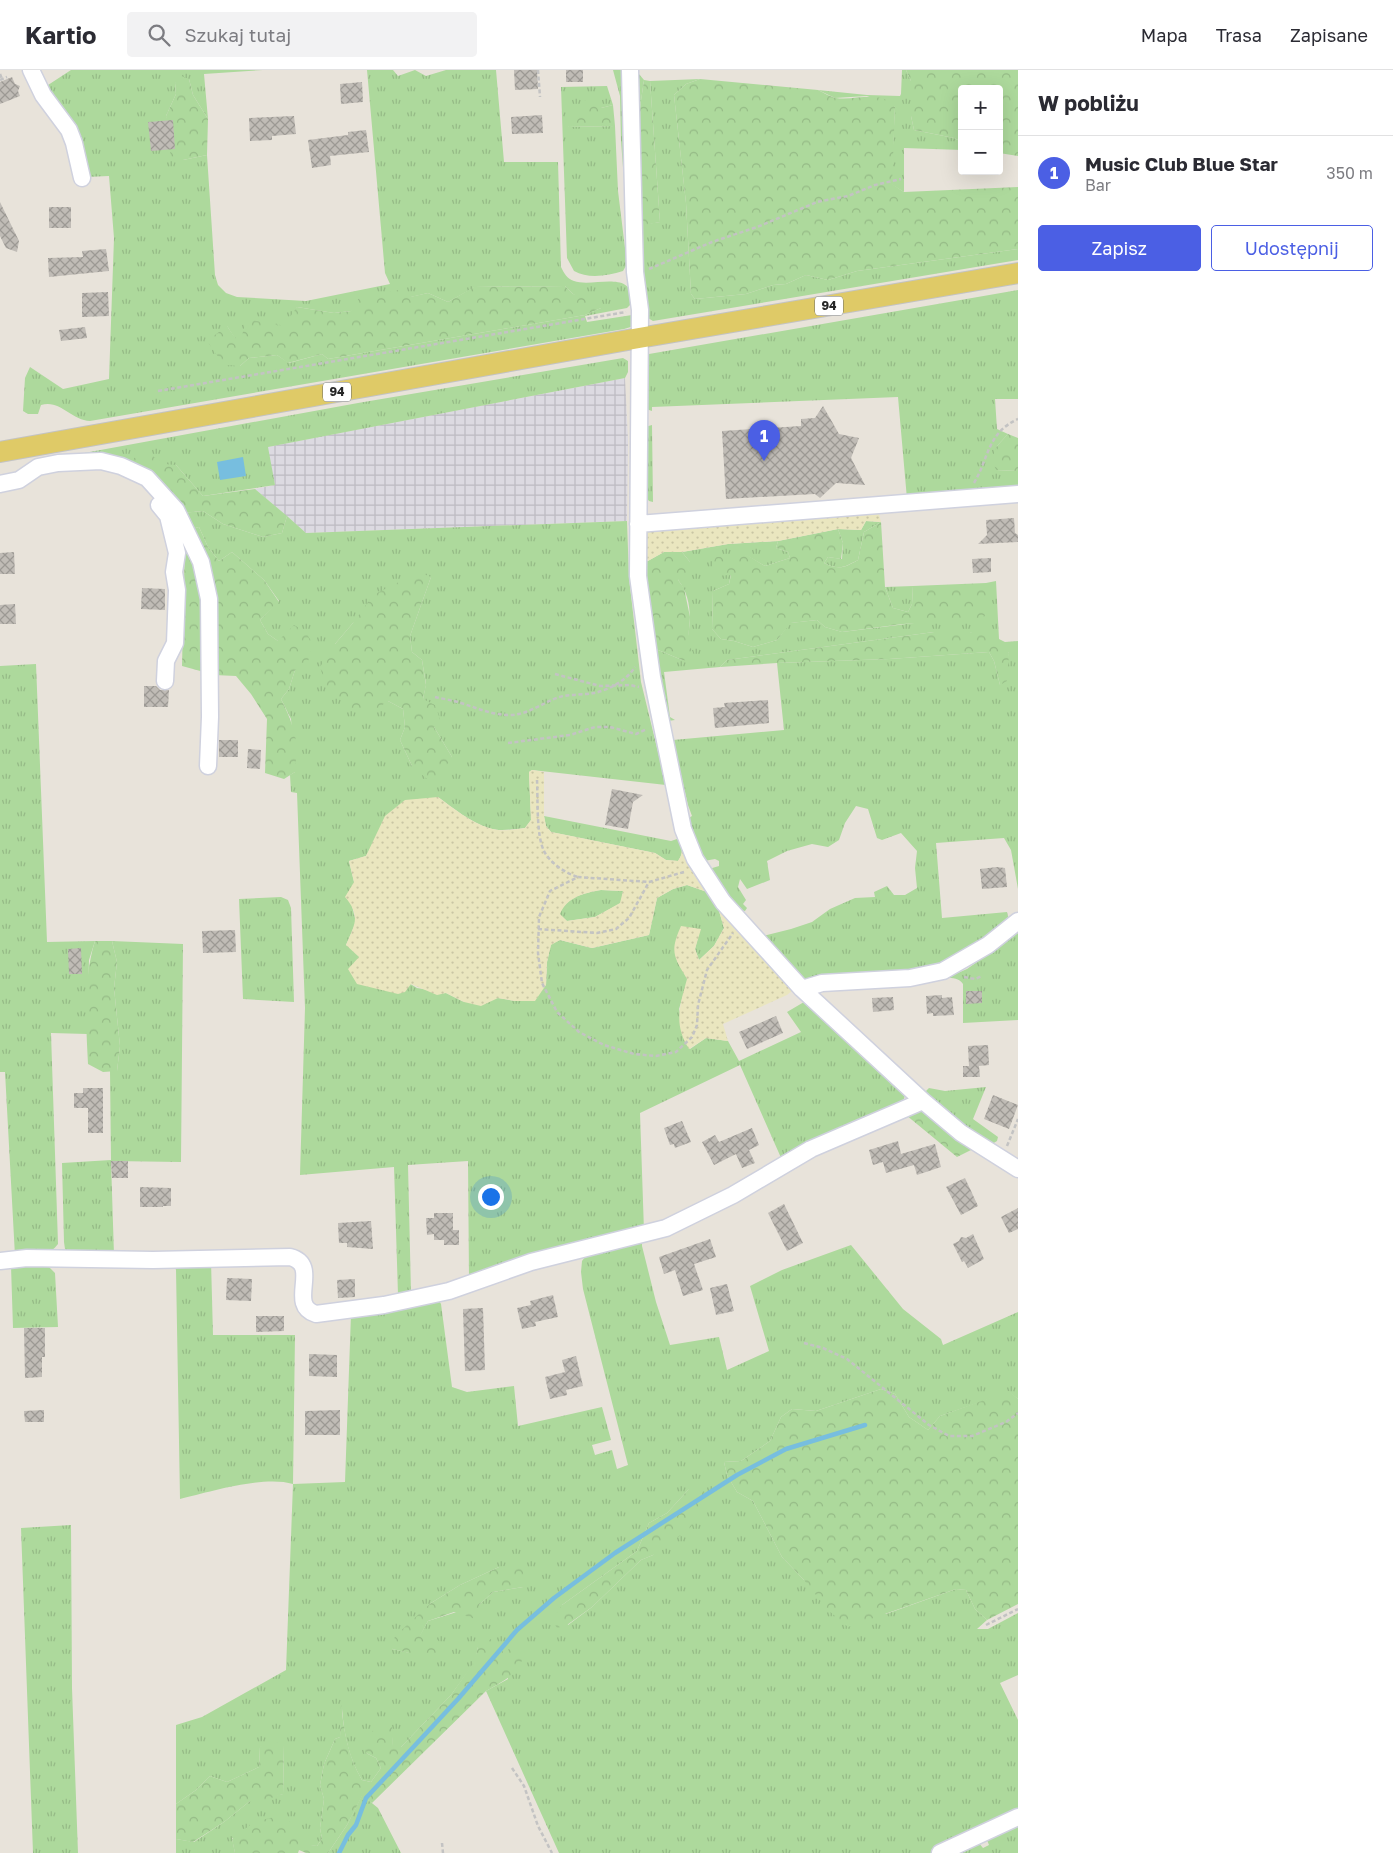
<!DOCTYPE html>
<html lang="pl">
<head>
<meta charset="utf-8">
<style>
	:root { --surface:#fff; --page:#f2f2f3; --text:#2b2b33; --muted:#7c7c81; --line:#e1e1e2; --accent:#4b5fe4 }
	body { margin:0; font-family:"Golos Text",sans-serif; background:var(--page); color:var(--text) }
	.controls { position:absolute; right:15px; top:15px; display:grid; overflow:hidden; border-radius:5px; box-shadow:0 5px 20px #0002 }
	.controls button { width:45px; height:45px; display:grid; place-items:center; padding:0; border:0; border-bottom:1px solid var(--line); background:var(--surface); color:var(--text); font:25px sans-serif }
	.you { position:absolute; left:490px; top:1126px; width:18px; height:18px; margin:-12px; border:4px solid #fff; border-radius:50%; background:#1a73e8; box-shadow:0 0 0 8px #1a73e833 }
	.badge { display:grid; place-items:center; width:32px; height:32px; border-radius:50%; background:var(--accent); color:#fff; font-size:16px; font-weight:700 }
	.pin { position:absolute; translate:-50% -41px; filter:drop-shadow(0 1px 2px #0008) }
	.pin::after { content:''; position:absolute; top:26px; width:18px; height:15px; background:inherit; clip-path:polygon(0 0,100% 0,50% 100%) }
	.list { margin:0; padding:0; list-style:none }
	h2 { display:flex; justify-content:space-between; align-items:center; height:65px; margin:0; padding:0 20px; font-size:21px }
	h2 small { font-size:16px; font-weight:400; color:var(--muted) }
	.list li { display:grid; grid-template-columns:32px 1fr auto; gap:15px; align-items:center; box-sizing:border-box; height:75px; padding:0 20px; border-top:1px solid var(--line) }
	.list b { display:block; font-size:19px; white-space:nowrap }
	.list p { margin:0; font-size:16px; white-space:nowrap; color:var(--muted) }
	.list em { font-size:16px; font-style:normal; color:var(--muted) }
	.actions { display:flex; gap:10px; padding:15px 20px }
	.actions a { flex:1; padding:11px 0; border:1px solid var(--accent); border-radius:5px; text-align:center; font-size:18px; color:var(--accent) }
	.actions .main { background:var(--accent); color:#fff }
	.icon { flex:none; width:28px; height:28px; fill:none; stroke:currentColor; stroke-width:2; stroke-linecap:round; stroke-linejoin:round }
	.map { position:relative; flex:none; width:1018px; height:1783px; overflow:hidden }
	header { display:flex; align-items:center; gap:30px; box-sizing:border-box; height:70px; padding:0 25px; background:var(--surface); border-bottom:1px solid var(--line) }
	header strong { font-size:24px }
	nav { display:flex; gap:28px; margin-inline-start:auto; font-size:18px }
	.search { width:350px; height:45px; background:var(--page); display:flex; align-items:center; gap:12px; box-sizing:border-box; padding:0 18px; border-radius:5px; color:var(--muted); font-size:19px }
	main { display:flex }
	aside { flex:1; background:var(--surface) }
	.map>svg:first-child { display:block }
	.industrial { fill:url(#industrial-grid) }
	.grass { fill:url(#grass-tufts); fill-rule:evenodd }
	.forest { fill:url(#forest-crowns) }
	.sand { fill:url(#sand-dots); fill-rule:evenodd }
	.water { fill:#77bedf }
	.lines { fill:none; stroke-linecap:round; stroke-linejoin:round }
	.stream { stroke:#77bedf; stroke-width:4.5 }
	.building { fill:url(#building-cross-hatch) }
	.minor-casing { stroke:#cfd1de; stroke-width:19 }
	.major-casing { stroke:#c3c3c3; stroke-width:22 }
	.path { stroke:#c3c3c3; stroke-width:2.5; stroke-dasharray:4 2.5; stroke-linecap:butt }
	.minor { stroke:#fff; stroke-width:16 }
	.major { stroke:#dfca67; stroke-width:20 }
	.labels { text-anchor:middle; stroke-width:4.5; stroke-linejoin:round; paint-order:stroke }
	.shield { fill:#fff; stroke:#686868; stroke-width:1 }
	.shield-label { font-size:12px; font-weight:bold; fill:#272727 }
</style>
</head>
<body>
<header>
<strong>Kartio</strong>
<div class="search"><svg class="icon" aria-label="search" viewBox="0 0 24 24"><circle cx="10" cy="10" r="6"/><path d="M15 15l6 6"/></svg>Szukaj tutaj</div>
<nav><a>Mapa</a><a>Trasa</a><a>Zapisane</a></nav>
</header>
<main>
<div class="map">
<svg width="1018" height="1783" viewBox="0 0 1018 1783">
	<defs>
		<pattern id="industrial-grid" width="8" height="8" patternUnits="userSpaceOnUse" patternTransform="scale(1.25)"><rect width="8" height="8" fill="#dcdae1"/><path d="M0 4h8M4 0v8" fill="none" stroke="#bdbbc1"/></pattern>
		<pattern id="grass-tufts" width="24" height="20" patternUnits="userSpaceOnUse" patternTransform="scale(1.25)"><rect width="24" height="20" fill="#add99c"/><path d="M3 7l-1-3M5 7V3M7 7l1-3M15 17l-1-3M17 17v-4M19 17l1-3" fill="none" stroke="#95ba86"/></pattern>
		<pattern id="forest-crowns" width="20" height="18" patternUnits="userSpaceOnUse" patternTransform="scale(1.25)"><rect width="20" height="18" fill="#add99c"/><path d="M2 6a3 3 0 1 1 6 0M12 15a3 3 0 1 1 6 0" fill="none" stroke="#95ba86"/></pattern>
		<pattern id="sand-dots" width="8" height="8" patternUnits="userSpaceOnUse" patternTransform="scale(1.25)"><rect width="8" height="8" fill="#eae6bf"/><path d="M2 2h.1M6 6h.1" fill="none" stroke="#c9c5a4" stroke-width="1.8" stroke-linecap="round"/></pattern>
		<pattern id="building-cross-hatch" width="8" height="8" patternUnits="userSpaceOnUse" patternTransform="scale(1.25)"><rect width="8" height="8" fill="#c0bcb6"/><path d="M0 0l8 8M0 8l8-8" fill="none" stroke="#9c9994"/></pattern>
	</defs>
	<rect width="100%" height="100%" fill="#e8e3da"/>
	<!-- industrial -->
	<path class="industrial" d="M625 308 628 370 627 451 306 463 255 419 275 415 267 377Z"/>
	<!-- grass -->
	<path class="grass" d="M71 0H263L204 4 208 49 193 25 189 9 175 13 176 24 166 46 183 90 207 85 215 205 218 215 226 223 237 227 306 231 390 214 385 203 367 0H393L398 6 415 0 426 6 446 0H496L504 92H558L561 197C564 203 567 209 574 211 593 218 636 198 631 234L627 238 585 246 587 252 632 245 634 256 624 259 90 351C71 350 60 329 41 335L38 344H28L23 341 25 308 30 297 63 319 109 309 114 168 109 106 86 107 45 17ZM565 216 573 224 601 238 585 245 328 289 322 284 289 293 277 285 249 288 240 296 227 256 236 270H241L291 257 297 237 334 243 351 241 428 223 448 232 475 217Z
		M613 0H627L626 137 621 71 620 26Z
		M634 0H639V4L644 10 637 58 640 155 660 152 650 11 700 9 686 14 674 25 686 133 691 224 695 229 746 224 773 215 786 214 806 205 828 210 857 201 1018 179V190L653 251 648 248 645 243 638 191 634 73Z
		M902 0H906L911 11V46L914 60 954 68 962 72V80L904 78V122L891 114 895 37 867 26 835 28 818 20 867 25 900 26 901 24Z
		M607 16 613 35 581 43 568 57 615 56 618 121 627 194 623 201C607 206 588 209 574 201L567 188 561 17Z
		M1018 220V329H995L997 359 1008 364 996 377V400L1018 401V420L907 429 898 327 652 337V341L646 339 643 296 649 284Z
		M623 288 628 291V302L625 308 268 377 275 415 203 426 176 395H164L150 385 132 395 82 386 84 383 358 333Z
		M652 355 653 432 649 431 646 427 645 357Z
		M203 441 223 454 263 467 282 463 287 446 306 463 627 451 629 508 641 612 666 715 532 700 529 702 531 750 525 758C513 759 500 762 489 758 470 752 453 738 438 727L374 772 366 786 349 791 354 812 352 836 356 852 346 875 417 918 446 923 464 932 498 928 515 931 546 915 547 892 551 874 560 870 592 878 649 865 657 828 673 819 687 815 710 823 719 841 724 858 714 876 699 890 695 879 700 859 677 891 688 909 679 939 690 979 706 968 728 971 739 991 801 962 787 942 804 932 905 1025 903 1032 782 1090 740 995 640 1043 644 1161 469 1208 468 1091 408 1095 411 1223 398 1225 394 1097 300 1105 305 938 297 723 291 722 290 705 295 702 291 649 281 629 289 619 295 600 278 571 268 564 260 550 279 531 264 510 232 482 219 491 208 477 199 457 191 459 181 443ZM431 507 410 566 412 582 422 590 426 614 423 629 434 657 452 687 412 696 400 670 405 657 403 639 388 631 335 574 353 553Z
		M866 451 881 452 864 462 858 490C843 498 839 500 824 493L828 487 842 489 843 473 838 459 861 460Z
		M778 471 776 478 788 482 790 488 765 496 746 485 731 504 729 514 713 521 712 559 721 569 734 571 753 577 777 570 790 553 817 550 825 557 842 562 986 544V513L996 511 999 569 1005 572 1018 571V819L1011 780 1004 768 936 773 942 848 1007 842 1009 851 988 868 936 900 808 911 803 910 763 866 791 859 812 852 830 839 855 828 875 827 874 822 887 816 894 825H905L917 818 915 798 917 781 901 763 882 770 877 768 868 739 856 736 845 753 839 770 828 777 812 774 787 781 767 791 770 810 747 819 740 809 738 817 746 830 743 834 747 838 745 841C732 840 716 809 709 799L719 796V791L715 789 704 791 687 749 692 746 688 735 673 670 784 660 777 593 889 589 989 582 994 591 1000 615 1009 583 970 562H934L727 590 720 597 664 602 670 647 675 650 668 651 651 577 682 590C690 565 696 532 678 510L690 492 682 482 728 474Z
		M913 516 912 534 908 542 893 538 885 517Z
		M36 594 47 872 95 871 89 890 87 964 51 963 58 1174C47 1189 32 1185 15 1186L5 1002H0V596Z
		M544 746 671 771 680 768C683 776 683 784 678 791L666 790 655 783 551 762 546 756Z
		M601 820 623 821 621 833 595 847 567 851 559 844C567 827 583 823 601 820Z
		M281 827 288 830 291 838 294 932 243 929 239 829Z
		M1018 863V950L963 953V914C959 908 953 908 946 908L967 899Z
		M112 871 183 874 181 1092 111 1091 114 1185 69 1183 65 1179 64 1172 62 1093 111 1090 110 1001H117L120 976 114 918 117 892Z
		M986 1017 973 1049 998 1067 997 1071 992 1074 950 1047 925 1022 929 1018 945 1021Z
		M642 1172V1176L656 1232 670 1275 719 1267 727 1300 769 1281 750 1216 782 1200 851 1175 903 1239 941 1269 943 1275 1018 1242V1329L1009 1322 940 1346 928 1360 909 1347 895 1324 881 1319 816 1341 792 1339 781 1347 770 1371 741 1391 724 1392 727 1405 737 1422 753 1431 782 1487 804 1510 886 1544 956 1519 966 1520 975 1539 987 1550 977 1559H988L1018 1543V1605L1000 1613 1018 1650V1743L931 1783H559L486 1621 508 1609 504 1583 478 1577 475 1592 451 1625 401 1677H393L391 1656 366 1683 376 1688 381 1698 371 1712 362 1710C349 1688 344 1665 342 1639L340 1667 335 1669 324 1694 320 1715 324 1729 320 1758 322 1769 317 1776 232 1768 235 1783H176V1769L194 1772 224 1752 250 1731 283 1724 284 1675 260 1677 259 1697 227 1712 210 1706 196 1720 176 1734V1655L202 1647 286 1600 293 1414C264 1405 209 1422 180 1429L176 1200 174 1195 211 1191 213 1265H295L293 1414 345 1412 351 1244 438 1229 441 1234 452 1317 467 1322 514 1316 518 1356 602 1337 611 1370 592 1375 595 1385 612 1380 617 1399 628 1395 583 1219 581 1202 582 1191 588 1183ZM689 1419 653 1485 641 1490 592 1537 568 1555 562 1535 637 1481 649 1453 667 1443ZM499 1497 523 1517 493 1522 479 1535 428 1551 410 1583 392 1579 431 1533 460 1515Z
		M11 1196H48L55 1203 58 1257 13 1258Z
		M71 1455 72 1618 78 1783H33L21 1458Z
		M362 1725 378 1738 401 1783H328L347 1755Z
		M1018 1751V1783H948L978 1772 983 1778 989 1775 987 1770Z"/>
	<!-- forest -->
	<path class="forest" d="M906 0H1018V86L999 83V19H962V72L954 68 914 60 911 46V11Z
		M181 6 189 9 193 25 208 49 207 85 183 90 171 89 166 46 176 24 175 13Z
		M700 9 818 20C823 22 830 27 836 28 856 31 880 19 895 37L892 114 904 122 1018 117V179L857 201 828 210 806 205 786 214 773 215 746 224 695 229 691 224 686 133 674 25 686 14Z
		M644 10 650 11 660 152 640 156 637 58Z
		M596 28 601 38 613 35 615 56 568 57 571 42 580 43 583 31Z
		M565 216 573 224 602 231 601 238 585 245 328 289 322 284 288 293 277 285 249 288 240 296 224 295 207 271 227 256 236 269 241 270 246 249 290 257V247L297 237 334 243 351 241 359 228 399 220 410 227 428 223 448 232 474 217Z
		M1008 364 1018 368V401L996 400 992 390 996 377Z
		M150 384 164 394 176 395 203 426 255 419 287 446 282 463 263 467 223 454 203 441 181 443 132 395 134 388Z
		M881 452 885 517 893 538 908 542 912 534 913 516 986 513V544L978 550 903 554 842 562 825 557 817 550 791 553 777 570 753 577 734 571 721 569 712 559 713 521 729 514 731 505 712 506V495L716 487 747 485 765 496 790 488 788 482 776 478 778 471 838 459 843 473 841 489 828 487 824 493C839 500 844 498 858 490L864 462Z
		M199 457 208 477 219 491 232 482 264 510 279 532 260 550 268 564 278 571 294 555 305 561 313 574 307 595 295 600 289 619 281 629C295 657 298 671 295 702L284 709 265 703 267 649 251 624 236 606 214 605 191 459Z
		M185 470 199 507 203 538 204 602 182 596Z
		M664 482H682L690 492 689 505 678 510 684 518 690 547 688 572 694 585 691 591 682 590 651 577 642 496 646 492Z
		M419 502 431 507 410 566 412 582 422 590 426 615 423 629 435 635 441 652 434 657 452 687 434 715 412 696 400 670 405 657 403 639 388 631 378 638H351L326 617 320 597 335 574 353 553 373 525Z
		M934 562H970L993 568 1009 583 1007 611 1000 615 994 591 989 582 889 589 777 593 720 597 727 590Z
		M95 871H112L117 892 114 918 120 976 117 1001 103 1002 88 994C86 954 83 909 95 871Z
		M919 1038 973 1079 957 1087 906 1045Z
		M881 1319 895 1324 909 1347 928 1360 940 1346 1009 1321 1018 1329V1534L987 1550 975 1539 966 1520 956 1519 848 1557 828 1540 804 1510 782 1487 753 1431 737 1422 727 1405 724 1392 741 1391 770 1371 781 1347 792 1339 816 1341Z
		M703 1418 709 1436 688 1460 653 1485 641 1490 592 1537 567 1555 557 1558 552 1550 562 1535 637 1481 649 1453 667 1443 689 1419Z
		M524 1494 532 1503 523 1517 493 1522 479 1535 478 1550 454 1542 428 1551 420 1566 438 1570 443 1581 430 1588 392 1579 395 1566 431 1533 460 1515 499 1497Z
		M491 1569 504 1583 513 1576 527 1579C518 1604 508 1609 486 1621L372 1733 362 1726 347 1755 328 1783H306L299 1780 298 1783H235L232 1769 254 1752 286 1744 299 1773 317 1776 322 1769 320 1758 324 1729 320 1715 324 1694 335 1669 340 1667 341 1634C344 1662 348 1686 362 1710L371 1712 381 1698 376 1688 366 1683 363 1670 378 1656 392 1655 393 1676 401 1677 451 1625 474 1592 478 1577Z
		M271 1671 284 1675 283 1724 256 1733 250 1731 224 1752 193 1772 176 1769V1734L196 1720 210 1706 227 1712 259 1697 260 1677Z"/>
	<!-- sand -->
	<path class="sand" d="M878 440 881 452 866 451 861 460 838 459 778 471 728 474 682 482H664L646 492 644 460Z
		M532 700 544 702V746L546 756 551 762 655 783 666 790 678 791 681 786 683 775 710 823 687 815 673 819 657 828 649 865 592 878 560 870 551 875 547 892 546 915 535 931H515L498 928 481 936 464 932 446 923 437 925 411 914 405 922 398 924 357 914 348 899 359 887 346 875C355 854 361 846 345 827L354 812 349 791 366 786 385 746 405 730 438 727C453 738 470 752 489 758 500 762 513 760 525 758L531 750 529 702ZM601 820 623 821 620 833 595 847 567 851 560 844C567 827 584 823 601 820Z
		M719 841 793 920 787 925 723 954 728 971 706 968 689 979C673 954 680 935 687 909 673 886 670 881 681 856L701 859 695 879 699 890 714 876 724 858Z"/>
	<!-- water -->
	<path class="water" d="M243 387 246 406 220 410 217 392Z"/>
	<g class="lines">
		<!-- stream -->
		<path class="stream" d="M339 1783 348 1765 356 1755 366 1728 458 1629 517 1560 554 1528 615 1483 737 1405 786 1379 865 1355"/>
	</g>
	<!-- building -->
	<path class="building" d="M514 0H537L538 19 515 20Z
		M566 0H583V12H566Z
		M12 7 15 14 20 16 18 21 20 26 0 34V12Z
		M362 12 363 32 341 34 340 14Z
		M542 45 543 63 512 64 511 47Z
		M294 46 296 64 272 66V70L250 71 249 48Z
		M173 50 175 79 151 81 148 52Z
		M366 60 369 82 330 86 331 95 312 98 308 70 348 65V62Z
		M0 132 19 171 17 182 6 178 0 166Z
		M49 137H71V158H49Z
		M106 179 109 201 49 207 48 188 83 187 82 181Z
		M108 222 109 246 82 247V223Z
		M85 257 87 268 61 271 59 260Z
		M823 336 839 364 859 368 851 388 865 415 836 413 820 428 815 424 726 429 722 361 801 356V349L815 348Z
		M1014 448 1015 463 1018 465V472L978 474 987 465 986 450Z
		M14 482 15 504H0V483Z
		M991 488V502L973 503 972 489Z
		M142 518 165 519V540L141 539Z
		M15 534 16 554H0V535Z
		M144 616H156L160 620H169L168 637H144Z
		M768 630 769 653 715 658 713 638 725 637 724 633Z
		M219 670H238V687H219Z
		M248 679 261 680 260 699 247 698Z
		M612 719 643 725 633 732 628 759 605 755Z
		M997 797 1005 798 1007 817 982 819 980 799Z
		M235 860 236 882 203 883 202 861Z
		M81 878 82 904H69L68 879Z
		M966 921H982V933L966 934Z
		M942 925V928L952 927 954 945 933 946V943L927 944 926 926Z
		M893 927 894 940 873 942 872 928Z
		M776 946 783 963 747 979 739 962Z
		M988 975 989 995 979 996 980 1007H963V996H969L968 976Z
		M83 1018H103V1063H88V1038H74V1023H83Z
		M993 1025 1018 1035 1009 1059 984 1049Z
		M682 1051 691 1072 675 1078 674 1074 670 1075 664 1058Z
		M752 1058 759 1075 749 1080 755 1093 742 1098 736 1084 714 1095 702 1072 715 1065 719 1072Z
		M898 1071 901 1084 935 1074 941 1097 917 1105 914 1095 886 1103 883 1092 873 1095 869 1080Z
		M111 1091H128V1108H112Z
		M965 1108 978 1136 961 1145 946 1117Z
		M140 1117 171 1118V1136H163V1137H140Z
		M784 1134 803 1173 787 1181 768 1143Z
		M1018 1138V1159L1009 1163 1001 1147Z
		M434 1143H453V1160H459V1175H444V1170H434V1164L427 1165 426 1148H434Z
		M371 1151 373 1179 347 1177V1173H339L338 1153Z
		M973 1164 984 1189 968 1198 964 1191 962 1192 953 1174 959 1171 961 1167 966 1168Z
		M710 1169 716 1187 694 1194 703 1220 683 1226 675 1200 664 1204 659 1187Z
		M227 1208 252 1209 251 1231 226 1230Z
		M355 1209V1227L338 1228 337 1210Z
		M727 1214 734 1241 716 1245 710 1218Z
		M553 1225 558 1247 535 1252 536 1256 522 1259 517 1238 531 1235 530 1231Z
		M483 1238 485 1300 465 1301 463 1239Z
		M256 1246H284V1261L256 1262Z
		M24 1258H45V1287H42V1307L25 1308Z
		M309 1284 337 1285V1307L309 1306Z
		M576 1286 583 1316 566 1320 567 1325 550 1329 545 1307 565 1302 562 1290Z
		M44 1340V1352H25L24 1341Z
		M340 1340V1365H305V1341Z"/>
	<g class="lines">
		<defs>
			<path id="minor" d="M31 0 43 25 69 60 74 73 82 108
				M630 0 635 202 640 240 638 506 652 607 683 759 695 789 723 832 802 919 923 1031 961 1063 1018 1099
				M0 414 19 410 38 397 58 393 101 391 121 396 147 408 176 440 201 492 209 529 210 647 208 696
				M159 435 168 446 177 483 174 502 177 520 175 573 166 591 165 611
				M638 454 1018 424
				M802 919 822 913 910 908 943 901 988 875 1018 851
				M0 1191 27 1188 153 1190 290 1187C322 1195 286 1235 316 1244L384 1235 449 1221 531 1192 666 1158 733 1125 811 1079 923 1031
				M940 1783 1018 1747"/>
			<path id="major" d="M0 382 639 268 1018 203"/>
		</defs>
		<!-- minor casing -->
		<use href="#minor" class="minor-casing"/>
		<!-- major casing -->
		<use href="#major" class="major-casing"/>
		<!-- path -->
		<path class="path" d="M538 0 540 27
			M0 4 2 9
			M0 10 7 7
			M649 199 712 172 757 157 817 132 848 126 875 115 901 109
			M158 321 626 242
			M974 413C989 388 987 363 1018 349
			M555 604 600 616 630 615 639 617
			M435 627C443 629 452 630 461 633 477 638 492 645 509 645 528 645 542 633 559 627 570 624 583 625 594 623 609 620 627 610 635 597
			M508 673 570 665 595 657H610L636 664 647 659
			M537 710C538 728 536 765 544 781 550 793 565 803 578 807
			M684 802 649 812 578 807 550 821 539 847 538 883 542 913 557 942 579 962 604 975 634 984 656 986 676 982 692 967 697 955 698 935 707 900 733 863
			M538 859 597 863 616 859 629 848 649 812
			M964 907 975 909 982 906
			M1007 1076 1018 1049
			M804 1273 823 1278 847 1289 929 1355 949 1366H972L1006 1352 1018 1343
			M986 1555 1018 1539
			M512 1698 524 1716 538 1756 552 1783
			M442 1773 443 1783"/>
		<!-- minor -->
		<use href="#minor" class="minor"/>
		<!-- major -->
		<use href="#major" class="major"/>
	</g>
	<g class="labels">
		<!-- shield labels -->
		<g class="shield">
			<rect x="815" y="226.5" width="28" height="19" rx="4"/>
			<rect x="323" y="312.5" width="28" height="19" rx="4"/>
		</g>
		<g class="shield-label">
			<text x="829" y="240">94</text>
			<text x="337" y="326">94</text>
		</g>
	</g>
</svg>
<div class="controls">
<button>+</button>
<button>−</button>
</div>
<div class="you"></div>
<div class="pin badge" style="left:764px;top:391px">1</div>
</div>
<aside>
<h2>W pobliżu<small></small></h2>
<ul class="list">
<li><span class="badge">1</span><div><b>Music Club Blue Star</b><p>Bar</p></div><em>350 m</em></li>
</ul>
<div class="actions"><a class="main">Zapisz</a><a>Udostępnij</a></div>
</aside>
</main>
</body>
</html>
